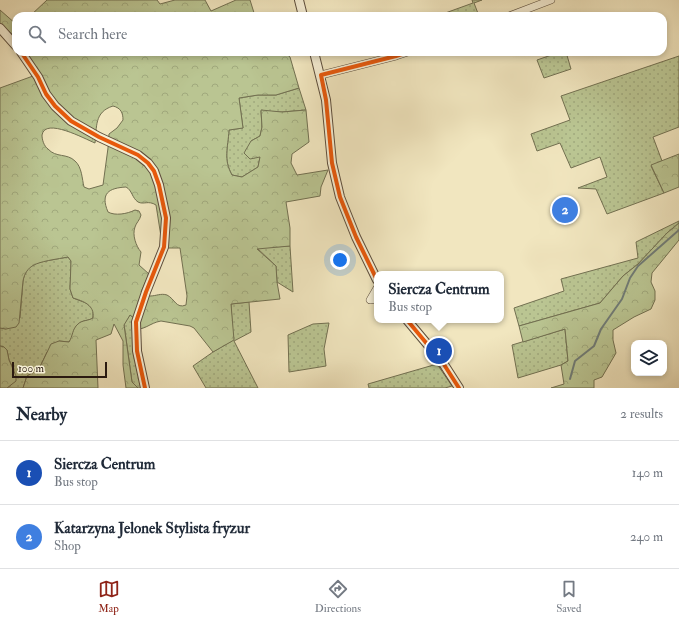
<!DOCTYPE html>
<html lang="en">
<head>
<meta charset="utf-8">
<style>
	:root { --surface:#fff; --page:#f6f6f7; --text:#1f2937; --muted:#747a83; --line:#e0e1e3; --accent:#8f2418 }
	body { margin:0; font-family:"IM FELL Double Pica",serif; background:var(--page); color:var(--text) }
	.controls { position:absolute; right:12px; bottom:12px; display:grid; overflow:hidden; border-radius:8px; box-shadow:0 2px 6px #0003 }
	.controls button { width:36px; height:36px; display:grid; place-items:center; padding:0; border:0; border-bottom:1px solid var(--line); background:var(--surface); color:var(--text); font:20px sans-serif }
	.scale { position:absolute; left:12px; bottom:10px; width:95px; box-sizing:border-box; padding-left:4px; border:2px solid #2b1a10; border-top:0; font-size:11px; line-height:14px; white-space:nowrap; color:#2b1a10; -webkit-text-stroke:3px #f6efd5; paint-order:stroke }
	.you { position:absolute; left:340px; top:260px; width:14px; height:14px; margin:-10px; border:3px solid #fff; border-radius:50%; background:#1a73e8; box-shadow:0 0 0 6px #1a73e833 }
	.badge { display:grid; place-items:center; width:26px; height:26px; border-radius:50%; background:var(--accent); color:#fff; font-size:13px; font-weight:700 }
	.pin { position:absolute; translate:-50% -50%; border:2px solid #fff; box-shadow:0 1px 4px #0006 }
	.popup { position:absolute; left:374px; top:271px; width:130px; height:52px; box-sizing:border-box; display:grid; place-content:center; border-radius:8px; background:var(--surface); filter:drop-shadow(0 1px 3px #0005); font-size:13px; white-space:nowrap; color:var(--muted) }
	.popup b { font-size:15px; color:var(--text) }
	.popup::after { content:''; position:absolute; left:50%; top:100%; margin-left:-8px; border:8px solid transparent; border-top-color:var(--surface) }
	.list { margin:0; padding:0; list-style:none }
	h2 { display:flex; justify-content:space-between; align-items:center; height:52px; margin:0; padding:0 16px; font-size:17px }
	h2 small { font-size:13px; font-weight:400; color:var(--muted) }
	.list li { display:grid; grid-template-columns:26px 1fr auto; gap:12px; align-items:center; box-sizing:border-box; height:64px; padding:0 16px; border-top:1px solid var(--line) }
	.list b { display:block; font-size:15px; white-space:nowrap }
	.list p { margin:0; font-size:13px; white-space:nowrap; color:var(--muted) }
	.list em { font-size:13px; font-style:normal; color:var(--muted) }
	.icon { flex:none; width:22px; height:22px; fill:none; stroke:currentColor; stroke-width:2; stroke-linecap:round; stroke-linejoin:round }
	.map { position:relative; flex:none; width:679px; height:388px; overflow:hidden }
	.search { position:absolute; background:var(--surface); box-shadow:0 2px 6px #0003; left:12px; right:12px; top:12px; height:44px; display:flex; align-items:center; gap:10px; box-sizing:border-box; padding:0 14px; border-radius:12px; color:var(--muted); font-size:15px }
	.sheet { height:180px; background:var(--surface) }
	nav { display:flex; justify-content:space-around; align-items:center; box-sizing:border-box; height:56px; border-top:1px solid var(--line); background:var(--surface); font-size:11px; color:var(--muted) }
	nav a { display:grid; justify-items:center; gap:2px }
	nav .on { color:var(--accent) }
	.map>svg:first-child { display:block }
	.grass { fill:url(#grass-dots); stroke:#727051 }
	.forest { fill:url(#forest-crowns); stroke:#727051; fill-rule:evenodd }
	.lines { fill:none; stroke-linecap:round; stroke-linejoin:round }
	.stream { stroke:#707c77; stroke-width:2 }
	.minor-casing { stroke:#5c4d3c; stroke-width:8 }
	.tertiary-casing { stroke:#5c4d3c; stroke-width:10 }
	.minor { stroke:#f6efd5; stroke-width:7 }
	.tertiary { stroke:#f6efd5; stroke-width:8 }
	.cycleway-casing { stroke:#f6efd5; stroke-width:6 }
	.cycleway { stroke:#e8590c; stroke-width:4 }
</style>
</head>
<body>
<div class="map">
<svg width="679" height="388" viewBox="0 0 679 388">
	<defs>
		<pattern id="grass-dots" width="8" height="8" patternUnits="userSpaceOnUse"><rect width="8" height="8" fill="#bac592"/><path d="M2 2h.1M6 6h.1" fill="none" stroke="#a0a97d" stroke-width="1.8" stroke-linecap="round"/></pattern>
		<pattern id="forest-crowns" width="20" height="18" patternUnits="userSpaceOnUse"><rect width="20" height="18" fill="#bac592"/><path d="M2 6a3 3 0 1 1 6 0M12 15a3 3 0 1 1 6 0" fill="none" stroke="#a0a97d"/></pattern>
	</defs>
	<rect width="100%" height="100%" fill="#f1e6bf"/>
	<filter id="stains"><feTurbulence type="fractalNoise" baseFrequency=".005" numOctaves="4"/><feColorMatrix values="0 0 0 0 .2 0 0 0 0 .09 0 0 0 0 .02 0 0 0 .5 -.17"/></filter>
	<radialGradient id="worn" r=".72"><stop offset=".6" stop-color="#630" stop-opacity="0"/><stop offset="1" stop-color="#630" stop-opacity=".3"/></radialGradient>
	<!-- grass -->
	<path class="grass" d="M472 0H482L474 3 479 16H437L473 3Z
		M560 52H566L571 69 544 78 537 60Z
		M679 56V127L653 137 662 161 651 166 664 193 607 214 596 189 578 188 607 177 600 157 571 168 560 143 537 151 531 134 570 120 561 96Z
		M299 88 306 110 282 112 261 111 262 127 260 136 251 141 260 157 258 167 242 177 232 175C223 159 228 148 229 130L243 128 239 98 258 95H276Z
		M679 221V223L667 233 638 264 623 276 600 303 519 326 514 308 564 291 561 279 638 258 636 242Z
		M290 246 293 292 277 282 276 266 257 248Z
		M68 257 71 261V265L70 289 73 298 86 303 93 309V318C89 321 85 320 81 322 73 326 74 336 69 342L59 341 47 352 39 369 27 376 23 388H7L12 384 14 369 9 360 7 350 4 347 0 346V328L6 329 20 318 23 281C26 264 36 263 51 260 57 259 62 258 68 257Z
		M249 302 251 332 234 341 258 388H206L193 366 213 352 233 340 231 304Z
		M130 315 134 318C130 341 137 365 142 388H138L132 382 124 324Z
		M329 323 324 349 326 366 289 372 288 335 313 324Z
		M565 329 568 361 561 365 518 378 512 345Z
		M437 364 452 386 445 388H369L368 384Z"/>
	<!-- forest -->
	<path class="forest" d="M47 0H157L160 4 175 0H205L211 11 236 0H250L255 16H30Z
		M0 10 16 24V40L11 33 0 26Z
		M24 52H284L290 57 299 88 276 95H258L239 98 243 128 229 130C228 148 223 159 232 175L242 177 258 167 260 157 250 159 244 153 251 141 260 136 262 127 261 110 282 112 306 110 309 142 292 154 291 163 297 175 328 170 321 187 320 196 286 202 290 228V246L257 249 276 266 277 282 280 299 231 304 234 340 213 352 194 328 190 326 161 321C149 323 145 331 132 329L134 318 130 315 124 325 132 382 138 388H126L123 365V341L114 324 111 334 96 340 98 388H23L27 376 39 369 51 344 59 341 69 342C73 336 72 329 78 324 82 320 88 321 93 318 95 305 83 301 73 298L70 289 71 261 68 257C62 258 57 259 51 260 37 263 26 265 23 281L19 323 16 327 6 329 0 328V88L33 76ZM113 106C121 108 123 113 123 120L117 128 109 134 108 148 103 185 89 189 84 187C82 179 82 167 75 161 67 153 56 158 48 149 44 146 42 140 42 135 45 117 85 139 95 143 97 127 94 112 113 106ZM126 187C132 190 132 198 138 202 144 205 148 200 156 205L162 243 168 248H180L187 296 186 305C176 309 175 299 167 295 161 293 156 296 150 296 147 296 144 294 141 292L149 274 139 265 141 252C136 246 132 235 135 227 136 223 140 220 141 215L139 211 135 210C127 214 115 216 108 212 100 193 109 188 126 187Z
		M679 154V187L664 193 651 165Z
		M679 223V240L652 273 651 282 655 291V300L651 309 634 317 613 330V340L616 353 602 377 594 380V388H551L564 384 561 365 568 361 565 329 523 342 519 326 600 303 623 276 638 264 667 233Z
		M0 346 4 347 7 350 9 360 16 376V381L7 388H0Z"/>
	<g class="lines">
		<!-- stream -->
		<path class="stream" d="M570 379 575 361 594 346 601 329 622 299 630 278 638 266 679 230"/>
		<defs>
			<path id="minor" d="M509 16 551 0
				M321 75 396 56 408 52
				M377 288 370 300 377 299"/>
			<path id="tertiary" d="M299 0 303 16
				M0 28 16 46
				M21 52 38 77 46 94 55 106 71 121 99 137 138 155 148 163 154 171 159 185 166 218 164 247 146 292 136 322 137 351 145 388
				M314 52 326 100 332 163 340 197 356 237 377 280
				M407 320 443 363 459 388"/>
		</defs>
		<!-- minor casing -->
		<use href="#minor" class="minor-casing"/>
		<!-- tertiary casing -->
		<use href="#tertiary" class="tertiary-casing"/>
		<!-- minor -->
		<use href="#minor" class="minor"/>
		<!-- tertiary -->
		<use href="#tertiary" class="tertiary"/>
		<defs>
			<path id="cycleway" d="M21 52 38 77 46 94 55 106 71 121 99 137 138 155 148 163 154 171 159 185 166 218 164 247 146 292 136 322 137 351 145 388
				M377 280 356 237 340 197 332 163 326 100 321 75 396 56 408 52
				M407 320 443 363 459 388"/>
		</defs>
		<!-- cycleway casing -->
		<use href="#cycleway" class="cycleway-casing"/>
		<!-- cycleway -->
		<use href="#cycleway" class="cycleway"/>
	</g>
	<rect width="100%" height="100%" filter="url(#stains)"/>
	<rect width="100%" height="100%" fill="url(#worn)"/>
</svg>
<div class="controls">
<button><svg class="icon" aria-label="layers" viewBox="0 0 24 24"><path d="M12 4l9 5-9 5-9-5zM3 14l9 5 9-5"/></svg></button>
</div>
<div class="scale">100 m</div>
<div class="you"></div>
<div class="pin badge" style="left:439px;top:351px;background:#1a4fb4">1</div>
<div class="popup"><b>Siercza Centrum</b>Bus stop</div>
<div class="pin badge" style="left:565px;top:210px;background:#3f7fe0">2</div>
<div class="search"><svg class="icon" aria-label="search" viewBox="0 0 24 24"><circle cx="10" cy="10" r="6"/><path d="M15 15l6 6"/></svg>Search here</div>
</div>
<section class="sheet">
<h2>Nearby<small>2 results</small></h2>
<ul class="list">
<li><span class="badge" style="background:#1a4fb4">1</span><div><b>Siercza Centrum</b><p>Bus stop</p></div><em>140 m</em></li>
<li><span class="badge" style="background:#3f7fe0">2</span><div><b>Katarzyna Jelonek Stylista fryzur</b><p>Shop</p></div><em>240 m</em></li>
</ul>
</section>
<nav>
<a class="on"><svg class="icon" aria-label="map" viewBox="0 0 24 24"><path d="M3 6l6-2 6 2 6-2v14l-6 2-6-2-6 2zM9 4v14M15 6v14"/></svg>Map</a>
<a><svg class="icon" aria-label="directions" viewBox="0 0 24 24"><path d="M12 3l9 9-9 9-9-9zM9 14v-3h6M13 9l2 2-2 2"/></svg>Directions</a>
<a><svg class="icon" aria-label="saved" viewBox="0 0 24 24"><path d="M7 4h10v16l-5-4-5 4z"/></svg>Saved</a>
</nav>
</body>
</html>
